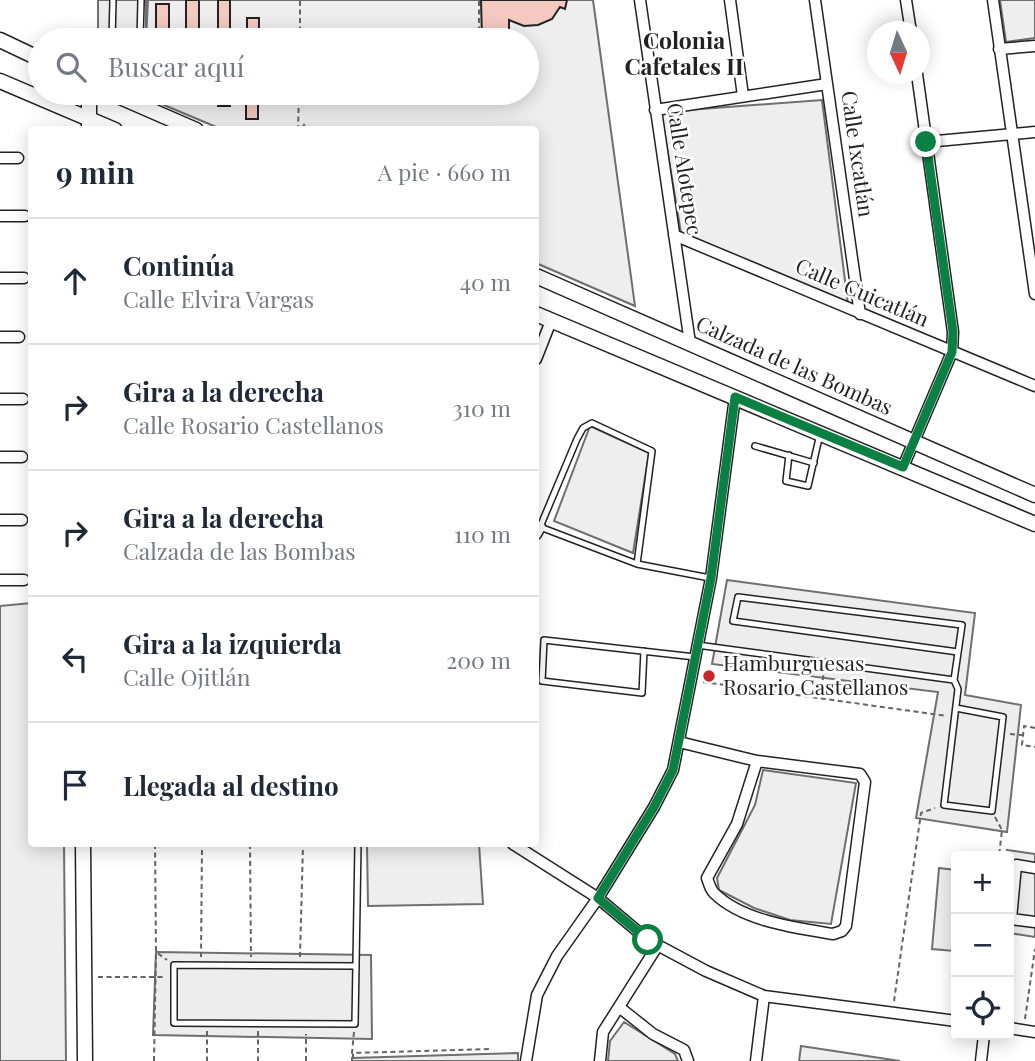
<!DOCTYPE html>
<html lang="es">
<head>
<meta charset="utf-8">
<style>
	:root { --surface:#fff; --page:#f2f2f3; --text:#1f2937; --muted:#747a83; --line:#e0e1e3 }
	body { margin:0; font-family:"Playfair Display",serif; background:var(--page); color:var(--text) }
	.controls { position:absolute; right:21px; bottom:21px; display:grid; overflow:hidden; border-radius:7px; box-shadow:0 4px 18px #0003 }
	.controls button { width:63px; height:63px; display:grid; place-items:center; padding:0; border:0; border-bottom:2px solid var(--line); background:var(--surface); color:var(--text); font:35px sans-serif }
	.compass { position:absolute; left:867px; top:21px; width:63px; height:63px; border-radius:50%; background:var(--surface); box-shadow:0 4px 18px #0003; rotate:176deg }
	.stop { position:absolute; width:21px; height:21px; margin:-16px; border:5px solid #0b8043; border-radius:50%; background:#fff }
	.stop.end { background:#0b8043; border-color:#fff; box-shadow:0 2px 7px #0008 }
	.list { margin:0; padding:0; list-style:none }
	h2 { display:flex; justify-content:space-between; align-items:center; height:91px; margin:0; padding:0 28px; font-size:30px }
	h2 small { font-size:23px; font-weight:400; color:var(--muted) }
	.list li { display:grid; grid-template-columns:46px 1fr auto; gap:21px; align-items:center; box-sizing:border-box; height:126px; padding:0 28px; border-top:2px solid var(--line) }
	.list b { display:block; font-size:26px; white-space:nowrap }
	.list p { margin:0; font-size:23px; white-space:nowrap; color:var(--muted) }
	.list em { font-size:23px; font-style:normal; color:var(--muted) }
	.icon { flex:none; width:38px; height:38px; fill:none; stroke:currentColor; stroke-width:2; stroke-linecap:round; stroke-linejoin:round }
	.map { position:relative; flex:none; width:1035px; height:1061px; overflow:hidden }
	.search { position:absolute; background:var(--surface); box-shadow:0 4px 18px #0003; left:28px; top:28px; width:511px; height:77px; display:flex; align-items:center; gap:18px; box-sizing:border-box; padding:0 24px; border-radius:38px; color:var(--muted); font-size:26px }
	.panel { position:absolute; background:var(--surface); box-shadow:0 4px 18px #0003; left:28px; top:126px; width:511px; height:721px; border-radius:7px }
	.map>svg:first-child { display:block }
	.green { fill:#eee; stroke:#6f6f6f; stroke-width:2 }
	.parking { fill:#ededed; stroke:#6f6f6f; stroke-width:2 }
	.building { fill:#f3c9c0; stroke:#222; stroke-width:2 }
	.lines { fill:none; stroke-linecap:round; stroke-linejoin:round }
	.lane-casing { stroke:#222; stroke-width:8 }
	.street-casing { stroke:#222; stroke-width:13 }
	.secondary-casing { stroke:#222; stroke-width:17 }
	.path { stroke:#646464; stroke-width:2; stroke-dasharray:5 3.5; stroke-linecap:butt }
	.lane { stroke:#fff; stroke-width:5 }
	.street { stroke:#fff; stroke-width:10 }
	.secondary { stroke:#fff; stroke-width:14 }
	.route { stroke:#0b8043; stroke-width:9 }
	.poi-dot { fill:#c62828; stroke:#fff; stroke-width:2.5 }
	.labels { text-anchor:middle; stroke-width:5; stroke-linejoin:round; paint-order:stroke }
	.street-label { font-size:21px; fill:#222; stroke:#fff }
	.poi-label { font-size:21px; fill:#222; stroke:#fff; text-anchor:start }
	.neighbourhood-label { font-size:23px; font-weight:bold; fill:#222; stroke:#fff }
</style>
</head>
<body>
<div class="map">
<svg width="1035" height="1061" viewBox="0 0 1035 1061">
	<rect width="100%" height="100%" fill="#fff"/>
	<!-- green -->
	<path class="green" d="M148 0H593L635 306 536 263V130H305L304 124 303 129H221L145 97V93H527V40H146Z
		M1000 0H1035V38L1006 42Z
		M822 100 848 304 681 233 661 112Z
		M590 426 649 453 633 553 554 521Z
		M31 603 32 844H64L66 1061H0V606Z
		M763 770 856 783 831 924 790 920 754 908 719 890 717 878 755 805Z
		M367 844H479L483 904 368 906Z
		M939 868 956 870 954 951 932 949Z
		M624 1022 675 1054 678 1061H608L610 1041Z
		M801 1046 900 1061H799Z
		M518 1053V1061H352V1058Z"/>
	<!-- parking -->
	<path class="parking" d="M98 0H182H146V40H98Z
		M727 580 975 613 965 695 1021 705 1007 832 916 818 938 692 712 664Z
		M1007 850 1035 854V937L1009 933V856H1006Z
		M156 952 371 955 372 1039 153 1035Z"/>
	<!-- building -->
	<path class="building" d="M186 0H199V40H186Z
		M218 0H230V40H218Z
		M481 0H567L565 9 560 7 552 19 538 25 524 26 509 20V38L482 39Z
		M156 4H169V40H156Z
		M247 18H259V40H247Z
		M218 93H230V106H218Z
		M246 93H258V119H246Z"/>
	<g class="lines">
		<defs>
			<path id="lane" d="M112 40 113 0
				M140 40 141 0
				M755 446 814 463
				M789 455 786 481 808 486 820 434
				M637 564 652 451 592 423 583 428 577 439 540 527 637 564 710 578
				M697 645 954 680 962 625 738 597 733 621 958 652
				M644 651 642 693 542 681 544 640 695 657
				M954 680 958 689 944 805 992 811 1003 717 956 708
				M356 966 174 965V1023L355 1024 358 844"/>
			<path id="street" d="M640 0 690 343
				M730 0 743 96
				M815 0 860 314
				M906 0 911 32
				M993 0 1035 294
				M999 49 1035 46
				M655 110 827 84
				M926 142 1035 132
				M0 158H18
				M0 216H25
				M674 235 1035 386
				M0 278H24
				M0 337H19
				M536 359 551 321
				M0 399H23
				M0 457H22
				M903 467 952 352 953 332 917 74
				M0 520H22
				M536 534 540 527
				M0 580H24
				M679 742 757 761 860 774 865 782 846 926 842 931 833 934C796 928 742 921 714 893 710 889 709 883 707 878L737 824 757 761
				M513 844 598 898 648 940 706 971 764 996 956 1021
				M1035 868 1016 865 1011 919 1035 922
				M619 1007 653 1034 684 1050 688 1061
				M1009 1028 1035 1032
				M526 1061 537 995 557 956 598 898 654 807 673 770 711 578 735 397
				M600 1061 603 1032 658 945
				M756 1061 764 996
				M981 1061 984 1035"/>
			<path id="secondary" d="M0 40 40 59
				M0 81 115 130
				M111 93 196 130
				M89 130V93
				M536 276 1035 495
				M536 314 1035 524
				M83 844 85 1061"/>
		</defs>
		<!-- lane casing -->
		<use href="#lane" class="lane-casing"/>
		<!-- street casing -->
		<use href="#street" class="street-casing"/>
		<!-- secondary casing -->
		<use href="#secondary" class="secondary-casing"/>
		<!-- path -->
		<path class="path" d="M300 40V0
			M479 40V0
			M298 130 299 93
			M703 682 947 716
			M820 697 824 672
			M1035 728 1024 726 1022 745 1035 747
			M1010 734 1022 735
			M995 817 1002 830 999 856
			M155 844 156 952 167 960
			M250 844 251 957
			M201 957 202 844
			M300 957 303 844
			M98 977H166
			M894 1001 921 813 935 808
			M1025 1019 1035 949
			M207 1031V1061
			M258 1031V1061
			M354 1032 352 1053 489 1049
			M353 1054V1061
			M154 1061 156 953
			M306 1061V1034"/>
		<!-- lane -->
		<use href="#lane" class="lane"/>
		<!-- street -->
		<use href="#street" class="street"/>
		<!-- secondary -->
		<use href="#secondary" class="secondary"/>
	</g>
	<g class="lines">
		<!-- route -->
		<path class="route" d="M648 940 598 898 654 807 673 770 711 578 735 397 903 467 952 352 953 332 926 142"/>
	</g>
	<!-- markers -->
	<circle class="poi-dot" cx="709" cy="676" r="7"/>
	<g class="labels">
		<!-- street labels -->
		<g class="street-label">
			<text transform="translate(857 154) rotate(82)" y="7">Calle Ixcatlán</text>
			<text transform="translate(684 169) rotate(81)" y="7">Calle Alotepec</text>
			<text transform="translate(862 293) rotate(23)" y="7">Calle Cuicatlán</text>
			<text transform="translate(794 366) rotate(24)" y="7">Calzada de las Bombas</text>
		</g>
		<!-- poi labels -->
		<g class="poi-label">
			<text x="723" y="671">Hamburguesas<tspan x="723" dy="24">Rosario Castellanos</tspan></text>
		</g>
		<!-- neighbourhood labels -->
		<g class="neighbourhood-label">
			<text x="684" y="49">Colonia<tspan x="684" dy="26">Cafetales II</tspan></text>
		</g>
	</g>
</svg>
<div class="controls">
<button>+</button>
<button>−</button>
<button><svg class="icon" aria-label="locate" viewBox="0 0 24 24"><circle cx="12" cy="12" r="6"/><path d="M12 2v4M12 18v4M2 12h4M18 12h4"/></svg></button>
</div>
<svg class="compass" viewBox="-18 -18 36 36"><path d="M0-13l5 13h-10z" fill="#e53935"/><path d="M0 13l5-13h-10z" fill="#747a83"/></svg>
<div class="stop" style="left:648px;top:940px"></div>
<div class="stop end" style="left:926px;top:142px"></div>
<div class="search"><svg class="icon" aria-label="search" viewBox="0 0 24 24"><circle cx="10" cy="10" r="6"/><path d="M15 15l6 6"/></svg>Buscar aquí</div>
<section class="panel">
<h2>9 min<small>A pie · 660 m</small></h2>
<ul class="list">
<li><svg class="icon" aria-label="ahead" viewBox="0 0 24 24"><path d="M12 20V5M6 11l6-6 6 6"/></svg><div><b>Continúa</b><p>Calle Elvira Vargas</p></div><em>40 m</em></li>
<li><svg class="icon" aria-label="right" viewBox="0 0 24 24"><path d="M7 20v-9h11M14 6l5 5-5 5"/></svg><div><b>Gira a la derecha</b><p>Calle Rosario Castellanos</p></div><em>310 m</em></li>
<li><svg class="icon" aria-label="right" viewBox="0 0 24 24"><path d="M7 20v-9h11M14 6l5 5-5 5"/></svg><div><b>Gira a la derecha</b><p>Calzada de las Bombas</p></div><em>110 m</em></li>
<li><svg class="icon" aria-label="left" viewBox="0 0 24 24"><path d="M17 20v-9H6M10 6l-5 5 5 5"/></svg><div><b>Gira a la izquierda</b><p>Calle Ojitlán</p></div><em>200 m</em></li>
<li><svg class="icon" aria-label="arrive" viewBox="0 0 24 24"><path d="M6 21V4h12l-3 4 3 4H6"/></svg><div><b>Llegada al destino</b></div></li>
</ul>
</section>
</div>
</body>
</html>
